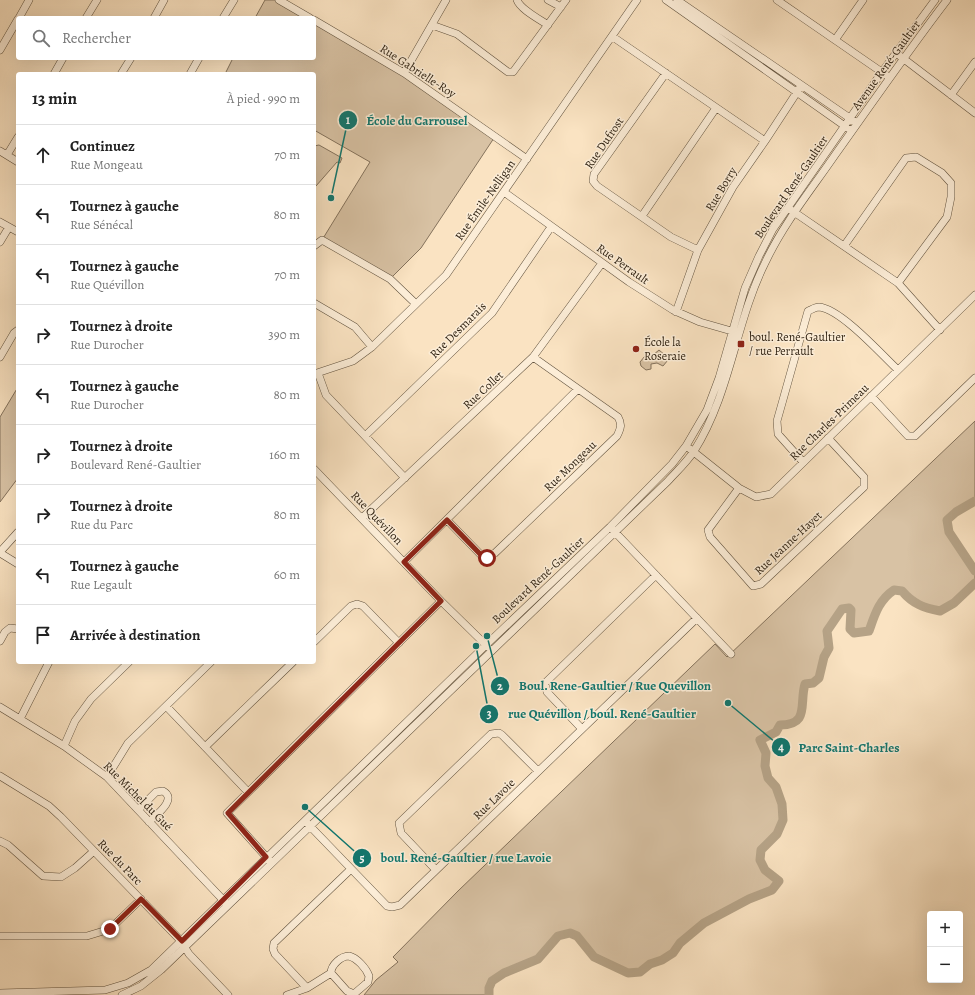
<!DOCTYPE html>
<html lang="fr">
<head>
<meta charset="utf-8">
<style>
	:root { --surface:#fff; --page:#f6f6f6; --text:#222; --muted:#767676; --line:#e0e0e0 }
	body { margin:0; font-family:Alegreya,serif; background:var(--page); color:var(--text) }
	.controls { position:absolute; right:12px; bottom:12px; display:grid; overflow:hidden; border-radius:4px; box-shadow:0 4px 16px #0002 }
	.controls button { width:36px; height:36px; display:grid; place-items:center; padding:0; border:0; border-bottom:1px solid var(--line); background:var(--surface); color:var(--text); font:20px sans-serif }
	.stop { position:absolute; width:12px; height:12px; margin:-9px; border:3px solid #8f2418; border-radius:50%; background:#fff }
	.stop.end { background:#8f2418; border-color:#fff; box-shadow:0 1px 4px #0008 }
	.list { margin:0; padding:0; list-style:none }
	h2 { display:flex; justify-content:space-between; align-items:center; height:52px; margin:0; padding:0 16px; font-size:17px }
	h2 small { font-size:13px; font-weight:400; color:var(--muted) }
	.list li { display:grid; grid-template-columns:26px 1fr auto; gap:12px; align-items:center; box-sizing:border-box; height:60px; padding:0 16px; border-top:1px solid var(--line) }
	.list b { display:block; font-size:15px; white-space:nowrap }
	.list p { margin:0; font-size:13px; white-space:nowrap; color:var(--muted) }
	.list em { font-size:13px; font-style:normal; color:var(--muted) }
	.icon { flex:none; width:22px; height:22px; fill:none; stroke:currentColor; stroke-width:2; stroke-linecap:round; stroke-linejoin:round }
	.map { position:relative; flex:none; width:975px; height:995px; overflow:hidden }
	.search { position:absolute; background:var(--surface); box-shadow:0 4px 16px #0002; left:16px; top:16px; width:300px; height:44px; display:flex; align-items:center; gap:10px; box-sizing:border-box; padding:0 14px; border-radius:4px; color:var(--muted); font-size:15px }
	.panel { position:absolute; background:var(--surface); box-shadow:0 4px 16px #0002; left:16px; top:72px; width:300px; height:592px; border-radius:4px }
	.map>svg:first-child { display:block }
	.green { fill:#d8c2a4; stroke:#84725c }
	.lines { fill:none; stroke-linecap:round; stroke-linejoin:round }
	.river { stroke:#b5a286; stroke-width:9 }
	.minor-casing { stroke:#62533f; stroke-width:8 }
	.minor { stroke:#fcedd7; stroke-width:7 }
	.route { stroke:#8f2418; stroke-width:5 }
	.poi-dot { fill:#8f2418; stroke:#fcedd7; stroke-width:1.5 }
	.labels { text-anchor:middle; stroke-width:3; stroke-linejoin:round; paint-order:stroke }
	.street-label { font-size:12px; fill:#302313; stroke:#fcedd7 }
	.poi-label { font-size:12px; fill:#302313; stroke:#fcedd7; text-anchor:start }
	.leader { fill:none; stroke:#0f766e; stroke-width:1.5 }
	.callout-dot { fill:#0f766e; stroke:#fcedd7; stroke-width:1.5 }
	.mark-label { font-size:12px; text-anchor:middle; font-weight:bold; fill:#fff }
	.callout-label { font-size:13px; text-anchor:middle; font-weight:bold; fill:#0f766e; stroke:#fcedd7; stroke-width:3; stroke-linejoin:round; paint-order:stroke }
</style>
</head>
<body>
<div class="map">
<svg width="975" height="995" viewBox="0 0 975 995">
	<rect width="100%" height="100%" fill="#fae3c2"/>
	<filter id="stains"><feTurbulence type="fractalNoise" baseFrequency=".005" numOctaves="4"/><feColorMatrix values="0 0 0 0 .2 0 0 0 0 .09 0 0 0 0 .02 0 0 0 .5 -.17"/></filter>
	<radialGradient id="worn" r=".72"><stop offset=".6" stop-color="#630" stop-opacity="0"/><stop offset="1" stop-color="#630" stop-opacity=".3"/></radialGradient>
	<!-- green -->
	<path class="green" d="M265 0H279L310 18H255Z
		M314 20 404 73 496 135 421 248 390 279 322 240 370 162 314 130V74H225L233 58H314Z
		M319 145 342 158 340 163 337 162 316 186 314 184V146Z
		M659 350 666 356 668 360 663 366 657 363 651 364V369L646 370 641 366 640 362 645 356 653 355Z
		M18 387V478L0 502V417Z
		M975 421V501L956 512 947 520 949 532 975 571V583L954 603 940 611C924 608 913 604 902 591L894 590C879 600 875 614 869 631L854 633 850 629 851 610 849 608 842 609 827 631 829 648 824 657 819 678 813 683 805 684C799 704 810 725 780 725L776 732 760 740C761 745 765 750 766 754 767 762 764 770 768 778 770 782 774 784 776 788 781 797 784 810 782 820 779 837 760 844 760 859 761 869 771 876 779 881L772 890 749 899 704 923 680 943 673 953 662 960 650 964 640 972 628 973 594 957 577 936 570 933 558 936 538 959 504 973 492 981 489 988V995H364L376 980 398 962 393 957 458 891 715 644 727 657Z"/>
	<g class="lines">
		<!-- river -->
		<path class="river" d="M975 501 956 512 947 520 949 532 975 571
			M489 995V988L492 981 504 973 538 959 558 936 570 933 577 936 594 957 628 973 640 972 650 964 662 960 673 953 680 943 704 923 749 899 772 890 779 881 765 870 760 860 761 850 777 834 783 820 782 804 776 787 768 778 765 766 766 753 760 740 776 732 780 725C810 725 799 704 805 684L813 683 819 678 824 657 829 648 827 631 842 609 849 608 851 610 850 629 854 633 869 631C875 614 879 600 894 590L902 591C913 604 924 608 940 611L954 603 975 583"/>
		<defs>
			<path id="minor" d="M279 0 310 18
				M517 0C520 9 539 19 548 25
				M548 0 561 7
				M666 0 849 129
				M677 0 854 121
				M777 0 886 75
				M19 18 29 0
				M86 18 97 0
				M154 18 164 0
				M223 18 234 0
				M314 20 404 73 527 159
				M432 25 457 34 508 72H513L566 0
				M613 37 765 141
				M835 40 863 0
				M0 50 18 19
				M900 56 975 113
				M404 73 446 0
				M666 73 594 174 593 181 597 186 671 237 698 250
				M54 74 63 58
				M121 74 131 58
				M190 74 199 58
				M951 95 975 62
				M0 151 18 162
				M7 155 18 137
				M504 192 629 282 673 310 700 322 735 332
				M791 210 898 283 940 330
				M642 216 716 108
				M0 222 18 232
				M0 242 9 227
				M314 246 322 240 390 279 416 304
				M844 246 906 158 916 157 942 173 951 183V197L947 217 898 283
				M314 303 355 327 372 347
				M676 312 698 250 733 187 765 141 801 86
				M0 357 14 333 18 330
				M318 373 326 395 405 478
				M314 374 353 361 372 347 446 275 637 0
				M871 396 908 436H915L975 378
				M365 436 492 313 551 227
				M690 449 739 488 756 497 771 494 975 295
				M803 462 778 434 777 421 808 311C811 310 815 307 819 307 841 309 882 355 898 370
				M314 469 441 601 488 647
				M739 488 708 530 710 537 753 586 761 584 864 487V477L828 438
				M362 518 533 357 602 263
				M447 520 482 556 487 557 495 553 617 436C621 428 622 424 618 417L533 357
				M612 529 731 654
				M0 552 18 532
				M0 553 18 564
				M404 562 578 389
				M0 641 5 632 10 628 18 629
				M314 642 351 606 357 604 363 606 399 643
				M166 706 248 792
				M0 707 64 746 107 777 226 903
				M20 719 49 662
				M582 729 547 692 545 683 656 575
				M64 746 75 721 91 699 129 662
				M205 747 293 662
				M0 776 49 806 61 817 181 941 189 954 228 995
				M107 777 128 743 211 662
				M138 810 156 792 163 791C178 799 156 815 149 822
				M307 823 387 906 392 907 400 905 697 618
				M0 841 8 845 43 876 61 877 75 868 94 851
				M269 860 227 813 441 601
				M436 870 401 833 399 823 491 734 499 733 502 735 538 771
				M0 936H87L110 929 141 899
				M349 956C357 958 366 968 369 976L368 982 354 994 347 991 331 973C331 965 341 956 349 956Z
				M307 988 275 954 273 949 274 943 351 869
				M0 993 105 990 128 983 151 970 486 645 610 527 672 464 686 446 707 410 719 378 745 288 759 256 773 229 882 72 935 0
				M122 995 141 986 161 970 668 481C677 471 687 462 694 451 731 393 735 322 766 261 784 223 811 190 835 155 872 103 908 51 947 0
				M287 995 307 988 331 973"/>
		</defs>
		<!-- minor casing -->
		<use href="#minor" class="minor-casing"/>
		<!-- minor -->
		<use href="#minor" class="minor"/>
	</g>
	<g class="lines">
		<!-- route -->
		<path class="route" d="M110 929 141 899 182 941 266 857 228 813 441 601 404 562 447 520 482 556 487 558"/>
	</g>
	<!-- markers -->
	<g class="poi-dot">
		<rect x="737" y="340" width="8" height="8" rx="2"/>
		<circle cx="636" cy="349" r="4"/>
	</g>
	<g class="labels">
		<!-- street labels -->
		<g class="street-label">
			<text transform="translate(886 65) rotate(-54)" y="4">Avenue René-Gaultier</text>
			<text transform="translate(418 71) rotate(33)" y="4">Rue Gabrielle-Roy</text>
			<text transform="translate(604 143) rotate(-56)" y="4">Rue Dufrost</text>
			<text transform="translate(791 187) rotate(-56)" y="4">Boulevard René-Gaultier</text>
			<text transform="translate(721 189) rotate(-59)" y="4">Rue Borry</text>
			<text transform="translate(485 200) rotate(-55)" y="4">Rue Émile-Nelligan</text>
			<text transform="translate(623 264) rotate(35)" y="4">Rue Perrault</text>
			<text transform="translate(458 330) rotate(-45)" y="4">Rue Desmarais</text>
			<text transform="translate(483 390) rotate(-43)" y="4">Rue Collet</text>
			<text transform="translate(829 422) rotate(-44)" y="4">Rue Charles-Primeau</text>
			<text transform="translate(570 466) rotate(-44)" y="4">Rue Mongeau</text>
			<text transform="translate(377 518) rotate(46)" y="4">Rue Quévillon</text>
			<text transform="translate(788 543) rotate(-43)" y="4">Rue Jeanne-Hayet</text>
			<text transform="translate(538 580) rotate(-43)" y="4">Boulevard René-Gaultier</text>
			<text transform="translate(138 796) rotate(45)" y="4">Rue Michel du Gué</text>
			<text transform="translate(494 799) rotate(-44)" y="4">Rue Lavoie</text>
			<text transform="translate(120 862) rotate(46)" y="4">Rue du Parc</text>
		</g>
		<!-- poi labels -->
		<g class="poi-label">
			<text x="749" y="341">boul. René-Gaultier<tspan x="749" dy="14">/ rue Perrault</tspan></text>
			<text x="644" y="346">École la<tspan x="644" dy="14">Roseraie</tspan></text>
		</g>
	</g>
	<!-- callouts -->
	<path class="leader" d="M331 198L348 120M487 636L500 686M476 646L489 714M728 703L781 747M305 807L362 858"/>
	<g class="callout-dot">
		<circle cx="331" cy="198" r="4"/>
		<circle cx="487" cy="636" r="4"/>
		<circle cx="476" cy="646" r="4"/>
		<circle cx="728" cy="703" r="4"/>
		<circle cx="305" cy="807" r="4"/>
		<circle cx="348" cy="120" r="10"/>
		<circle cx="500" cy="686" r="10"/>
		<circle cx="489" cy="714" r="10"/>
		<circle cx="781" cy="747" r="10"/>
		<circle cx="362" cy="858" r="10"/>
	</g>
	<g class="mark-label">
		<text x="348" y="124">1</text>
		<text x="500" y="690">2</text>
		<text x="489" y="718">3</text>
		<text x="781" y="751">4</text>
		<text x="362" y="862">5</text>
	</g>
	<g class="callout-label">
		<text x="417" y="125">École du Carrousel</text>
		<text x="615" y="690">Boul. Rene-Gaultier / Rue Quevillon</text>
		<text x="602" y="718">rue Quévillon / boul. René-Gaultier</text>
		<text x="849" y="752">Parc Saint-Charles</text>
		<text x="466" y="862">boul. René-Gaultier / rue Lavoie</text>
	</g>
	<rect width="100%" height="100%" filter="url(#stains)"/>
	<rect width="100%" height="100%" fill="url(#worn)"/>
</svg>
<div class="controls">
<button>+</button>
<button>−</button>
</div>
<div class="stop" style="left:487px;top:558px"></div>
<div class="stop end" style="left:110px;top:929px"></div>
<div class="search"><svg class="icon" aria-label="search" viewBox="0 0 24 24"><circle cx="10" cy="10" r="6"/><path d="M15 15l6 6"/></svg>Rechercher</div>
<section class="panel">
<h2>13 min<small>À pied · 990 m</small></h2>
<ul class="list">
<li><svg class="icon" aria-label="ahead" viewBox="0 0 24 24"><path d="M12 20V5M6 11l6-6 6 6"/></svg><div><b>Continuez</b><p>Rue Mongeau</p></div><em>70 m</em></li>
<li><svg class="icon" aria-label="left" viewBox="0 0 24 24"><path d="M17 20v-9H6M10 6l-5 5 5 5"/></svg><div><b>Tournez à gauche</b><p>Rue Sénécal</p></div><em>80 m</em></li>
<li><svg class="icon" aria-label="left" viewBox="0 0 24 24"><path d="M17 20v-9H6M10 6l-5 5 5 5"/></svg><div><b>Tournez à gauche</b><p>Rue Quévillon</p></div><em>70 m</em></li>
<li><svg class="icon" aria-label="right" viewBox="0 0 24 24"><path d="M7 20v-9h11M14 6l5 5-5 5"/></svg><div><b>Tournez à droite</b><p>Rue Durocher</p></div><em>390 m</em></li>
<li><svg class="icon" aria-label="left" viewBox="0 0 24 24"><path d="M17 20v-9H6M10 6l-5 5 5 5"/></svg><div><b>Tournez à gauche</b><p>Rue Durocher</p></div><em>80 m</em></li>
<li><svg class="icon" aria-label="right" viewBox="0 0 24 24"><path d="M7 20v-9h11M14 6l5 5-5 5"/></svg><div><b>Tournez à droite</b><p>Boulevard René-Gaultier</p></div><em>160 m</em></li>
<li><svg class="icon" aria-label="right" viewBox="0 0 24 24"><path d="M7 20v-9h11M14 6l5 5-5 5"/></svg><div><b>Tournez à droite</b><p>Rue du Parc</p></div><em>80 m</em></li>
<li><svg class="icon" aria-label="left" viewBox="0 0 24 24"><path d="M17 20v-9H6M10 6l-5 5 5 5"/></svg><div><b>Tournez à gauche</b><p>Rue Legault</p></div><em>60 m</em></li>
<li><svg class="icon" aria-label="arrive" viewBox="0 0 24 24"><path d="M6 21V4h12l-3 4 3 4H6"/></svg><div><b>Arrivée à destination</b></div></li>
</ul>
</section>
</div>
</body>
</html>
